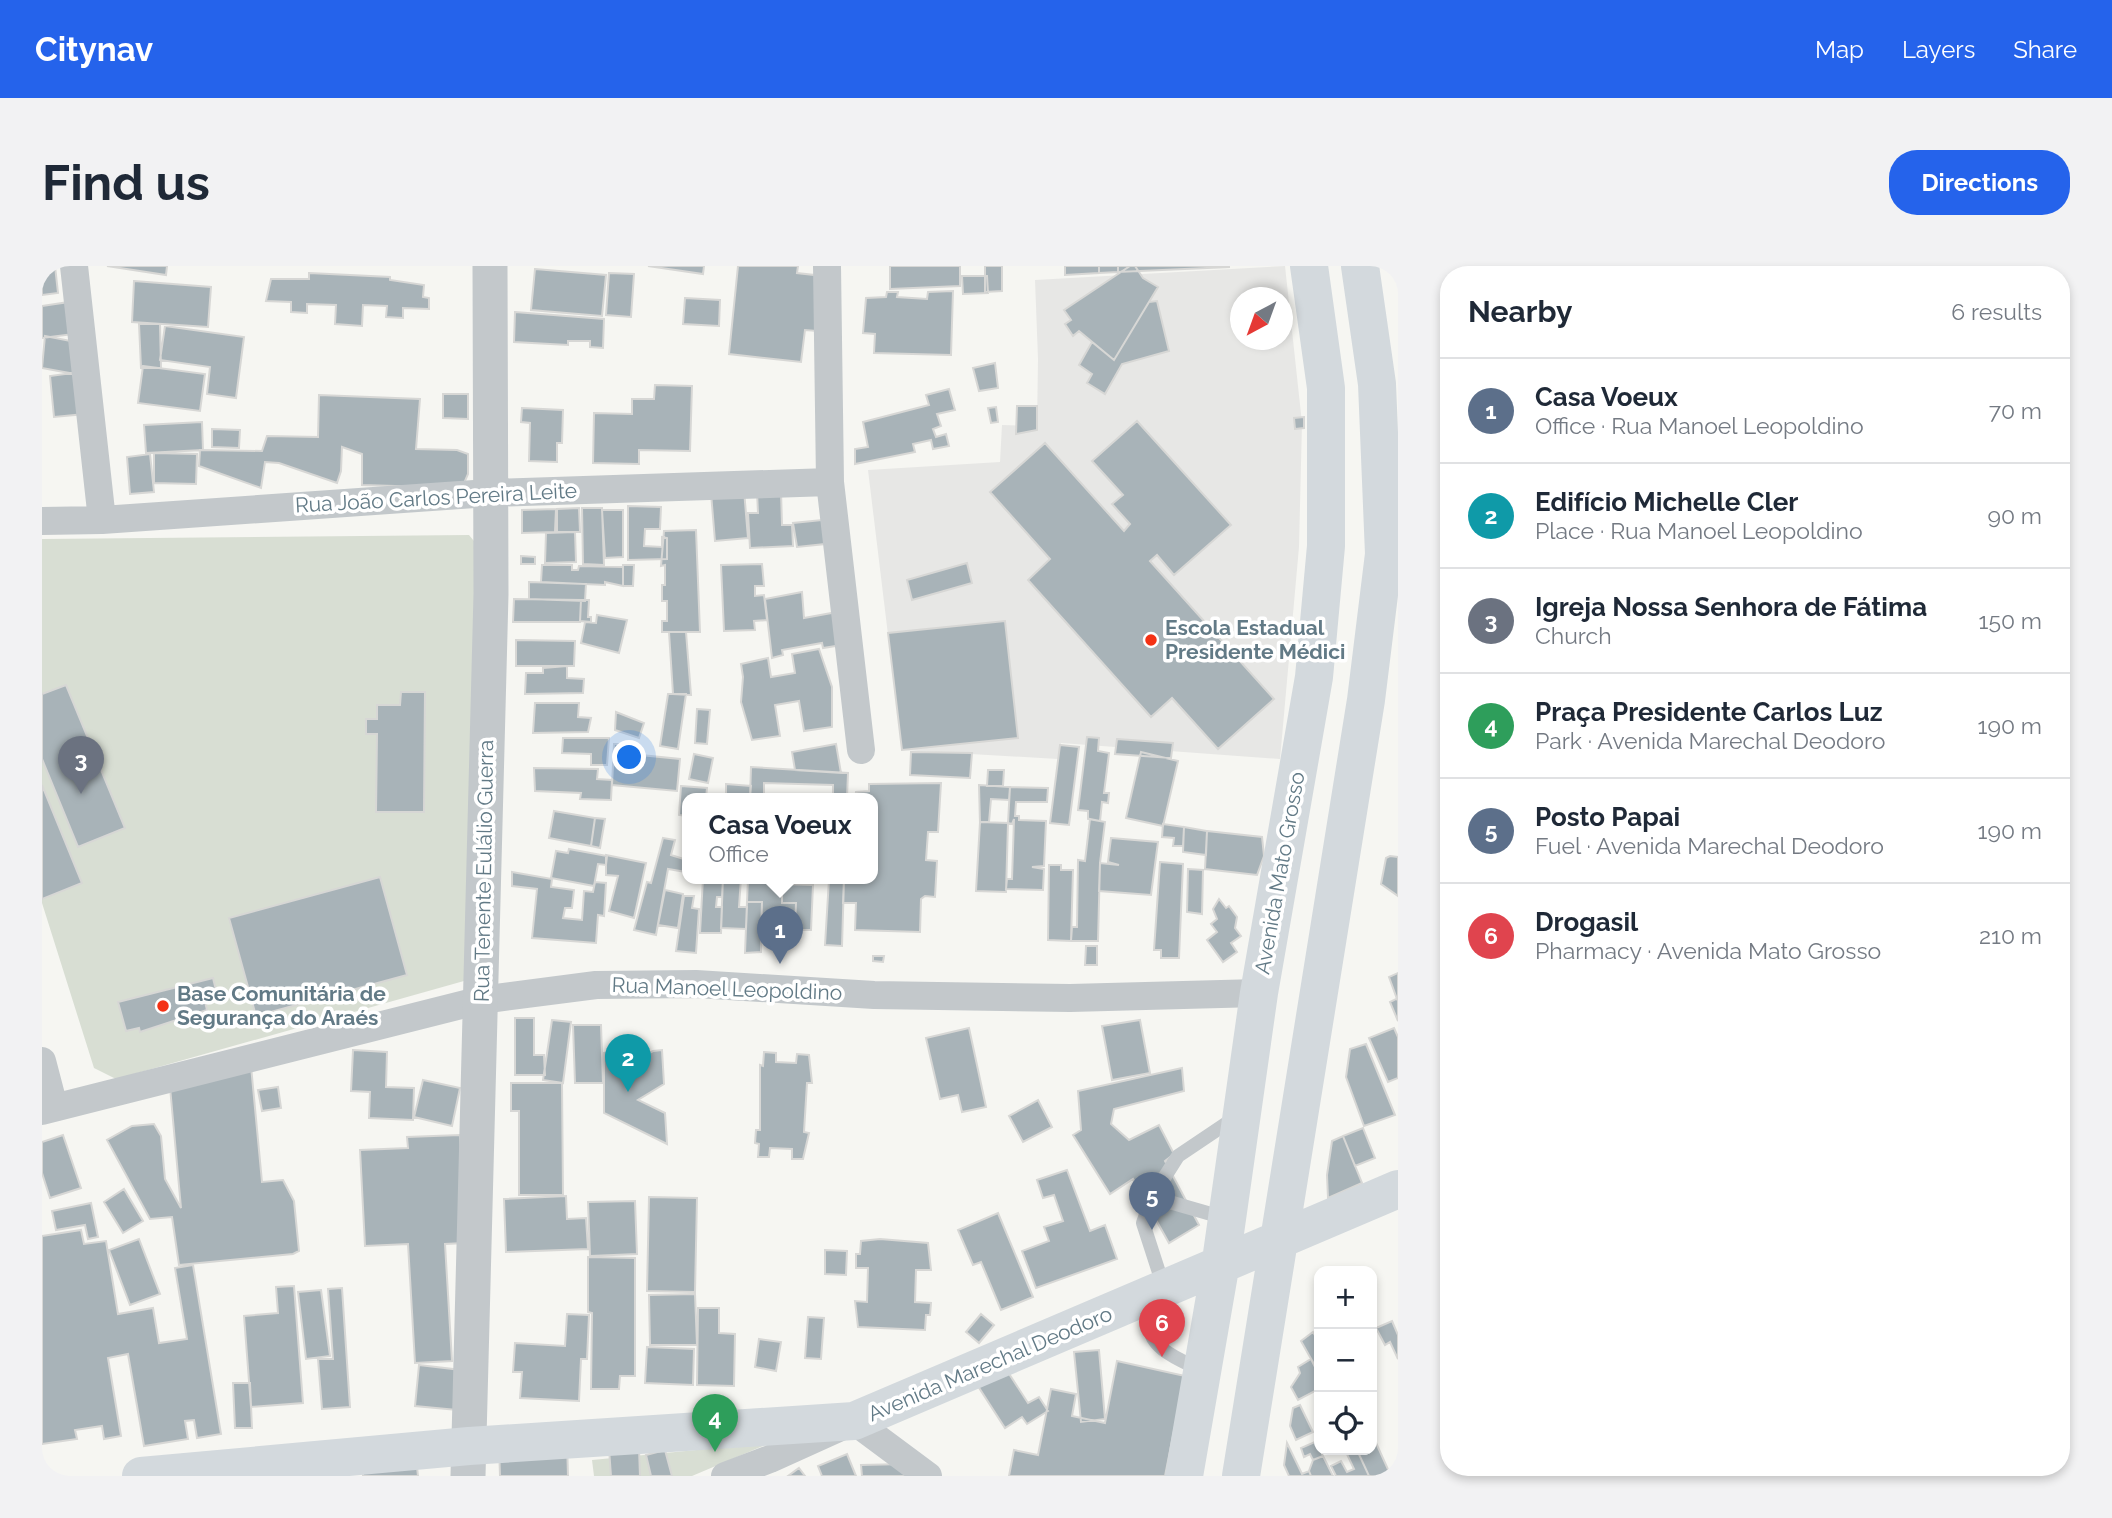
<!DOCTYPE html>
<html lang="en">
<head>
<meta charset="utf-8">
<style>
	:root { --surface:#fff; --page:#f2f2f3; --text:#1f2937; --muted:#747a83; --line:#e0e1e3; --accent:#2563eb }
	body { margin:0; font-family:Raleway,sans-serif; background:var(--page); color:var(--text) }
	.controls { position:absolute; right:21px; bottom:21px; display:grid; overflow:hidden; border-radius:14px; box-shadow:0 4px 10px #0003 }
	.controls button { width:63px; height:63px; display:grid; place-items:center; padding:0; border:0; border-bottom:2px solid var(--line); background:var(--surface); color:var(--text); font:35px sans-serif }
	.compass { position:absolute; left:1188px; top:21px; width:63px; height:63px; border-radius:50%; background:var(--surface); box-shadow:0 4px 10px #0003; rotate:221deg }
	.you { position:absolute; left:588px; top:492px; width:24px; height:24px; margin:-18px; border:5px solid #fff; border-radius:50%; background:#1a73e8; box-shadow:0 0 0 10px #1a73e833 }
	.badge { display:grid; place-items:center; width:46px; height:46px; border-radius:50%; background:var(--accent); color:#fff; font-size:23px; font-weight:700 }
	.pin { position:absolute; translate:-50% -58px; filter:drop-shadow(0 2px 4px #0008) }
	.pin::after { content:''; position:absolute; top:37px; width:24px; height:21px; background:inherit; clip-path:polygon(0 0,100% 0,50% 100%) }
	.popup { position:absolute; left:640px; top:527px; width:196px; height:91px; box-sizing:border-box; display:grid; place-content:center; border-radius:14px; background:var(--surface); filter:drop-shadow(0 2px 5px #0005); font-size:23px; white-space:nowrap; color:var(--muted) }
	.popup b { font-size:26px; color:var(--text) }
	.popup::after { content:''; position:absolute; left:50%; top:100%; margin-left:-14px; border:14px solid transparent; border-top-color:var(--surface) }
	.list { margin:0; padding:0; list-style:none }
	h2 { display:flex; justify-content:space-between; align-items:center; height:91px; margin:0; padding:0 28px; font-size:30px }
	h2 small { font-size:23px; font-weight:400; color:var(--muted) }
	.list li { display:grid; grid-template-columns:46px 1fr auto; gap:21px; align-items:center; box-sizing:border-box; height:105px; padding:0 28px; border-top:2px solid var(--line) }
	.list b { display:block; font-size:26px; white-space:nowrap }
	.list p { margin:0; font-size:23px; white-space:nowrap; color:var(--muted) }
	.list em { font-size:23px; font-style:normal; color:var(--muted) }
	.icon { flex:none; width:38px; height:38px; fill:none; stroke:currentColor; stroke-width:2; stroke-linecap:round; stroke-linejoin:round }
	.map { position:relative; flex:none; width:1356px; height:1210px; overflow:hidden; border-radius:28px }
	header { display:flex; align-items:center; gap:42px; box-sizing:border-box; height:98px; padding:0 35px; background:var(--accent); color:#fff }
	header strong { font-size:33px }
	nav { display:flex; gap:38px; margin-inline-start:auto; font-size:24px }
	.intro { display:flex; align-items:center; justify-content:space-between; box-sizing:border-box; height:168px; padding:0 42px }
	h1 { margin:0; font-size:49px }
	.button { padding:18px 32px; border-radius:28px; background:var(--accent); color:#fff; font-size:24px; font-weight:700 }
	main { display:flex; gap:42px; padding:0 42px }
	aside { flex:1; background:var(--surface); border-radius:28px; box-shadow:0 4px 10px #0003 }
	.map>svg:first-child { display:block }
	.built { fill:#e7e7e5; fill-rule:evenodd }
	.green { fill:#d8ded3 }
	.building { fill:#a8b3b8; stroke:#d7d7d5; stroke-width:2 }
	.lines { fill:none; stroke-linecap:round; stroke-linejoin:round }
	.service { stroke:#c3c8cb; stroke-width:14 }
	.minor { stroke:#c3c8cb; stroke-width:28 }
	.tertiary { stroke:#c3c8cb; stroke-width:35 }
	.secondary { stroke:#d3d9dd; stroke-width:38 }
	.poi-dot { fill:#f43114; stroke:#fff; stroke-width:2.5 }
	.labels { text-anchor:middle; stroke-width:7; stroke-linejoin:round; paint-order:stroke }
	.street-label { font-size:21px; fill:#627a86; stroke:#fff }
	.poi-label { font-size:21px; font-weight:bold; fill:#627a86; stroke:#fff; text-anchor:start }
</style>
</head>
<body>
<header>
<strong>Citynav</strong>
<nav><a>Map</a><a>Layers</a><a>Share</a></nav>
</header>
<div class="intro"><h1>Find us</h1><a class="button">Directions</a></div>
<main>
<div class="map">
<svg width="1356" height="1210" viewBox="0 0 1356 1210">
	<rect width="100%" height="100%" fill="#f6f6f2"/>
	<!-- built -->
	<path class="built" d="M1243 0 1260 157 1257 281 1238 493 1019 477 1016 493 860 484 826 204 958 196 960 159 995 160 996 93 993 14ZM1198 32H1240V74H1198Z"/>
	<!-- green -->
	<path class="green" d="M427 269 446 292 429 713 74 813 52 802 0 637V273Z
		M728 1177 650 1210H552L550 1194Z"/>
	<!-- building -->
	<path class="building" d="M0 0H13L16 27 0 29Z
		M65 0H125L124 9Z
		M606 0H662L661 8Z
		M696 0H756L755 7 781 10 775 65 763 64 759 96 687 88Z
		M848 0H918V20L848 23Z
		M943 0H960V25L943 26Z
		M1023 0H1057V7L1023 9Z
		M1057 0H1076V6L1057 7Z
		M1076 0H1187V1L1076 6Z
		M1088 0H1093L1101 12 1116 21 1072 94 1037 65 1031 70 1023 58 1029 54 1022 44Z
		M493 3 564 9 560 50 489 44Z
		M267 7 348 11V14L382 19 381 31 387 32V43L361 42V52L344 51 345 40 321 39 320 60 293 58 294 39 265 38V47L249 46V36L224 35 229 13H267Z
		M567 7 592 8 589 51 564 49Z
		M920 10H945L946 27 921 28Z
		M92 15 169 21 166 61 90 56Z
		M911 25 909 89 832 87 833 68 821 67 824 32 844 31 845 26H856L855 31 885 33 886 26Z
		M643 32 678 34 677 60 641 58Z
		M1115 35 1127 85 1080 98 1063 128 1045 117 1050 108 1037 99 1050 76 1072 94 1107 36Z
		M27 36 32 68 0 72V40Z
		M473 46 562 53 561 82 548 81V75H526V79L472 76Z
		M97 58H118L119 102H99Z
		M123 60 202 71 194 132 165 128 168 101 118 94Z
		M3 70 39 77 33 108 0 102Z
		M953 97 956 122 937 125 931 102Z
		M101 100 163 108 158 145 96 137Z
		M38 106 43 148 12 151 8 110Z
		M613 119 650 120 648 185 597 184V198L551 197 552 147 590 148V133H612Z
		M907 123 913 144 895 148 899 160 891 163 894 171 904 168 907 180 891 183 889 174 871 178 873 186 813 198V183L826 181 821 156 887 139 884 129Z
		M401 128H426V153L401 152Z
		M277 129 378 133 374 183 415 184 426 188V208L420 222 320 219V188L300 181 299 205 295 217 237 197 223 196 219 222 157 200 158 184 220 185 225 170 276 171Z
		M975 140H995V164L974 168Z
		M954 141 956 156 949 157 946 142Z
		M480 142 521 144 520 177H515V196L487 195 488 157 479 156Z
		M1262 151V162L1253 163 1252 152Z
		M1095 155 1189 259 1132 309 1115 289 1108 295 1232 433 1176 483 1130 432 1109 451 986 314 1008 293 948 226 1003 177 1082 265 1088 258 1070 238 1081 229 1050 195Z
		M160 156 161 184 104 187 102 159Z
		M170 163 198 164 197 182 170 181Z
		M112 187 155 188 154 218 112 217Z
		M108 188 112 226 88 228 85 191Z
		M702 224 706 272 673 275 669 227Z
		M739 225 740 259H750L751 280 708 282 706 247H716L715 226Z
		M586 240 619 241 618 263H603L602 280 620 281V271L625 272V293L586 294Z
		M537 242 538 266H515V243Z
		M540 242H560L562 299 541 298Z
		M514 243 513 266 480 267V244Z
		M560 244H581V291L563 292Z
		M780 254 783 278 755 281 751 257Z
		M654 264 658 366H620V355H625V335H620V319H623V299L619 300 622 265Z
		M533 266 534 296 503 297 504 267Z
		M479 290 493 291V298H479Z
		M925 297 930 317 870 334 865 314Z
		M720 298 722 320H713V330L722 329 725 354 712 355 713 364 682 365 679 299Z
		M500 299H530V304H536L537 300 581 301V320L563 316V319L499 316Z
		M581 299H592L591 320H581Z
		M487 316 544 318 543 335 487 333Z
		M760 326 762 352 795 346 800 379 781 382 780 377 740 384 741 389 730 392 723 333Z
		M472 333 539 334 538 356H471Z
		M539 334H547L546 351H549V356L538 355Z
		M555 349 585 354 577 387 539 377 543 356 554 357Z
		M963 355 976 472 860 484 846 367Z
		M627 366H644L649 429 631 428Z
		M474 374 533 375 532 400H474Z
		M777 383 790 421V461L762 465 757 435 733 439 738 470 710 474 699 436 701 411 699 398 726 392 729 411 753 407 750 388Z
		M525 400V412L542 413 541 427 483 428 484 407H501V402Z
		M24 419 83 562 36 581 0 493V428Z
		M359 426H383L382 546H334L335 468H324V453H335V439H358Z
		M626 428H644L636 483 618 480Z
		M493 437H537L536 451 549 452 546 466 491 467Z
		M655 443 668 444 665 478 653 477Z
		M574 446 602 457 597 472 573 464Z
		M1045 471 1057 472 1056 485 1067 487 1062 527H1067L1066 537 1060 536 1058 555 1046 553V545L1036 544Z
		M521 472H567L565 499H549V488L520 487Z
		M1075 473 1131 477 1129 492 1073 488Z
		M572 478H580L579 487 638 493 635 525 570 519Z
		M794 478 799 507 753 504 750 486Z
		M1018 479 1037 481 1027 559 1008 557Z
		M869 486 930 487 928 512 868 509Z
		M1099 486 1136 495 1121 560 1084 552Z
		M652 488 671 492 666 517 647 513Z
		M709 501 806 507 805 532H791V519L722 517V532H708Z
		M492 502 556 503 555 513 570 514 569 534 538 533 539 527 493 525Z
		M946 504H962L961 520H945Z
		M899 517 896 566H886L884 594 895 595 893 631 883 630 879 633 878 666 813 664 814 637H801L802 612H831V532H813L814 526 827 525V518Z
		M684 518 709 520 708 532H684Z
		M0 519 40 617 0 633Z
		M937 519 968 521 967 534 949 533 947 556H938V558Z
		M639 520 665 522 664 532H645V550L637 549Z
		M968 521 1006 522 1005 536H974L973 550H977V554L1004 555 1002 600 990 601 1002 603 1001 624 964 623 965 613H970L972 553 970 558 966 557Z
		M512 545 553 552 549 580 507 572Z
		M553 552 563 553 558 582 549 580Z
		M1048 553 1063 556 1058 597 1056 675H1029L1030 661H1035L1036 594 1043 595Z
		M938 556 966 557 964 626 934 625Z
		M1121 558 1142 561 1141 580H1131L1132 572 1120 571Z
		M1142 561 1165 565 1164 589 1141 586Z
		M1165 565 1220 571 1222 590 1215 609 1163 603Z
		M621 572 633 574 629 589 645 594V600L644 606 626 603 614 669 592 664 605 616 609 617Z
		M1069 572 1116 576 1109 629 1057 625 1058 597 1077 599 1066 596Z
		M527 583 565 590 564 599 556 598 552 620 509 612 514 585 526 587Z
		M564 589 604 597 592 652 567 645 576 610 564 609Z
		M1348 590 1356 591V630L1339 618 1344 592Z
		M1118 596 1141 598 1137 692H1119V684H1112Z
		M1007 599H1019V604H1031L1029 675 1006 674Z
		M1146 603 1161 604 1160 648 1145 646Z
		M470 606 510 613 509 621 532 624 530 642H523L521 652 540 654 542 625 551 626 553 616 564 617 562 650 556 649 554 677 490 672 495 623 470 620Z
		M338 611 365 709 214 750 187 652Z
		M661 612H681L680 631H675L674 641H680L679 667H658Z
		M681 612H699L697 641H705L704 663 679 662Z
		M706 612H771V619L740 618V637H754L753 664H719L720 636H705Z
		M787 613 802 614 800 680 783 679Z
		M740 618 771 619 769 664H753L754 637H740Z
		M623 624 641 628 636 662 616 659Z
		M642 630H652L650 642 657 643 654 687 634 685Z
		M1177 633 1184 642 1187 640 1195 651 1193 662 1199 670 1189 677 1195 686 1181 696 1165 674 1175 666 1169 658 1175 653 1171 643Z
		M705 636H720L719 686 703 687Z
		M1044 680H1055V699H1043Z
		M831 690H842L841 696 831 695Z
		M1356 707V732L1355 733 1347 711Z
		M171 712 174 724 161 727 165 744 98 766 97 762 84 765 76 736Z
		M1356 732V755L1348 736Z
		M1356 732V755L1348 736Z
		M473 752H492V789H502L503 809H473Z
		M510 754 529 756 521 817 501 814Z
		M1098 754 1108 807 1070 814 1060 760Z
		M531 759H559L561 817H533Z
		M927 762 944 841 920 846 916 829 898 833 884 772Z
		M1352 762 1356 771V812L1346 816 1327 772Z
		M1324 778 1353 849 1322 860 1304 811 1308 783Z
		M311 784 345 786 344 821 372 822 371 854 327 852 328 826 309 825Z
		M620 784 622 818 596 834 623 847 625 878 562 847V787L572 786 573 799 580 802 611 785Z
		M722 786 734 787V796L754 797 755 788 767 789 770 817H765L762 866 767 867 761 893H750V883L728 882 727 891H716L717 878 713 877 714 864H718V799L721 800Z
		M209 800 220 916 241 914 252 935 257 985 251 988 137 999 130 951 108 953 65 874 90 860 112 858 119 870 123 913 139 942 128 821Z
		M1140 802 1142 825 1072 843 1069 858 1087 874 1117 859 1132 888 1123 895 1157 959 1127 977 1091 913 1068 928 1031 869 1039 864 1036 825Z
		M381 814 418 822 410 860 372 851Z
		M469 817H520L521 929H477V845H469Z
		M236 821 239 842 220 845 216 824Z
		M996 834 1010 861 981 876 967 850Z
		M1321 862 1333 892 1313 900 1301 870Z
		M21 869 39 922 8 932 0 907V876Z
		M418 869 423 977 403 978 410 1095 373 1097 366 978 323 980 318 884 366 882 365 871Z
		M1301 870 1320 917 1286 932 1285 909 1290 875Z
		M1025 904 1048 965 1063 959 1075 993 994 1022 980 985 1007 975 1002 961 1021 955 1012 929 1001 932 995 914Z
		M82 923 101 955 81 967 62 936Z
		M524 930 525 953 544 952 546 983 464 986 462 933Z
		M607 931 655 932 653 1026 605 1025Z
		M593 935 595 988 548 990 546 936Z
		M49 937 56 971 46 973 43 959 14 964 10 945Z
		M956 947 991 1031 959 1044 939 996 931 999 916 964Z
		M39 964 42 978 64 975 76 1048 111 1042 117 1077 145 1073 133 1002 151 999 179 1168 155 1172 152 1154 143 1155 146 1173 102 1180 86 1088 66 1092 79 1170 62 1173 60 1160 33 1164 35 1173 0 1178V970Z
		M97 973 118 1028 88 1039 67 984Z
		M838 973 886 977 889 1004H874L873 1036 889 1037 888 1049H884L883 1064 816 1061 813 1035 825 1036 826 1002H814V988H818L819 975Z
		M783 984 805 985 804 1009 783 1008Z
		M546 991 593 992V1110H578L577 1123H549L550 1047 546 1046Z
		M252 1020 261 1137 209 1141 202 1050 236 1047 234 1021Z
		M300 1022 308 1141 280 1143 276 1093H291L286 1023Z
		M279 1024 288 1090 264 1093 256 1026Z
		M653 1028 655 1079H608L607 1029Z
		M656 1042H677V1067L693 1068 692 1120 655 1119Z
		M525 1048 547 1049 545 1093H539L537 1135 478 1132 480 1106H471L473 1077 523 1080Z
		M939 1048 952 1059 937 1077 924 1066Z
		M766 1051 782 1052 779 1093 763 1092Z
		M1350 1055 1356 1069V1093L1348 1076 1343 1079 1334 1062Z
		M1271 1066 1277 1076V1095L1272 1098 1259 1075Z
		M717 1073 739 1076 734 1105 713 1101Z
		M605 1081 652 1083 651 1119 603 1117Z
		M1057 1084 1063 1153 1039 1156 1032 1086Z
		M1269 1093 1277 1109V1123L1256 1134 1249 1121 1258 1107 1256 1101Z
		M1075 1095 1143 1110 1123 1210H967L972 1184 996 1189 1009 1123 1034 1128 1030 1150 1063 1157Z
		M377 1099 419 1104 415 1144 373 1140Z
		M962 1100 986 1137 997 1131 1006 1145 985 1158 980 1151 963 1162 934 1117Z
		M191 1117H208L210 1162H193Z
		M1258 1139 1271 1166 1254 1174 1248 1160 1251 1142Z
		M1330 1168 1335 1179 1349 1210H1327L1315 1184H1330Z
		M1275 1175 1281 1190 1271 1194 1268 1188 1262 1191 1259 1182Z
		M525 1176 526 1210H458L457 1179Z
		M1245 1177 1260 1208 1267 1205 1269 1210H1247L1242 1199Z
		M597 1182 598 1210H569L567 1183Z
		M623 1184 630 1210H609L604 1189Z
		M1303 1184H1315L1327 1210H1294L1289 1200 1299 1195 1305 1206 1312 1203Z
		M805 1188 814 1210H780L776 1200Z
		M1281 1190 1291 1210H1269L1267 1205 1271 1194Z
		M862 1198V1210H820L819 1199Z
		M375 1201 376 1210H321V1202Z
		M757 1202 763 1210H746Z"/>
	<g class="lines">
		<!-- service -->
		<path class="service" d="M1110 931 1183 952
			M1159 1104C1141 1095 1103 1082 1109 1056 1111 1046 1119 1034 1123 1025L1101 957 1110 931 1136 890 1194 851"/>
		<!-- minor -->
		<path class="minor" d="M32 0 60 254
			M785 0 788 216 819 484
			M0 255 60 254 447 227 788 216
			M0 795 12 841
			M0 845 439 734 554 719 654 718 832 729 1028 732 1217 727
			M683 1210 728 1193 812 1155 886 1210"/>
		<!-- tertiary -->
		<path class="tertiary" d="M426 1210 449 328 448 0"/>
		<!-- secondary -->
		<path class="secondary" d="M99 1210 427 1180 812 1155 1356 923
			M1142 1210 1178 1002 1217 727 1272 411 1284 280V122L1267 0
			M1199 1210 1324 434 1342 288 1335 118 1318 0"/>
	</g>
	<!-- markers -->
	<g class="poi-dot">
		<circle cx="1109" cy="374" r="7"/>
		<circle cx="121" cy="740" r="7"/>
	</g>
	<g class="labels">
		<!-- street labels -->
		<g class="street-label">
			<text transform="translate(394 232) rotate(-3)" y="7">Rua João Carlos Pereira Leite</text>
			<text transform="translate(442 605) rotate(-89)" y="7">Rua Tenente Eulálio Guerra</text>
			<text transform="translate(1238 607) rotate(-80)" y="7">Avenida Mato Grosso</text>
			<text transform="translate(685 723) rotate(2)" y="7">Rua Manoel Leopoldino</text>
			<text transform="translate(948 1098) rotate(-23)" y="7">Avenida Marechal Deodoro</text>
		</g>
		<!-- poi labels -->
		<g class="poi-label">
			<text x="1123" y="369">Escola Estadual<tspan x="1123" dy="24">Presidente Médici</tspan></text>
			<text x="135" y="735">Base Comunitária de<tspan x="135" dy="24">Segurança do Araés</tspan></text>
		</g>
	</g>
</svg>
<div class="controls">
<button>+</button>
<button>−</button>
<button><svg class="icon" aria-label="locate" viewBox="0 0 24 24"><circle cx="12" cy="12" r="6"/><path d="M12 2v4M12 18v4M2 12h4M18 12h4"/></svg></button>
</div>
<svg class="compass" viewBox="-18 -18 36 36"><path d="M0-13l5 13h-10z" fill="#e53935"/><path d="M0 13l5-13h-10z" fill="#747a83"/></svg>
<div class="you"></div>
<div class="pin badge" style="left:738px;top:698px;background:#5c6f8a">1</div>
<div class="popup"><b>Casa Voeux</b>Office</div>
<div class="pin badge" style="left:586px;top:826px;background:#0f9aa8">2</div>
<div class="pin badge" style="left:39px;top:528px;background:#6b7280">3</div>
<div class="pin badge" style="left:673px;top:1186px;background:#2e9e5b">4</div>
<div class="pin badge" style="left:1110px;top:964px;background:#5c6f8a">5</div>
<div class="pin badge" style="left:1120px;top:1091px;background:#e0444e">6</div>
</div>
<aside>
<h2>Nearby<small>6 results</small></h2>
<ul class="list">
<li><span class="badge" style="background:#5c6f8a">1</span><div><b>Casa Voeux</b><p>Office · Rua Manoel Leopoldino</p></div><em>70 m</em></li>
<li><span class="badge" style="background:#0f9aa8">2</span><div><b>Edifício Michelle Cler</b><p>Place · Rua Manoel Leopoldino</p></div><em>90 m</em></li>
<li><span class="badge" style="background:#6b7280">3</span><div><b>Igreja Nossa Senhora de Fátima</b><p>Church</p></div><em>150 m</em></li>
<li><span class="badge" style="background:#2e9e5b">4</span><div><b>Praça Presidente Carlos Luz</b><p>Park · Avenida Marechal Deodoro</p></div><em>190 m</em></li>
<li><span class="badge" style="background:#5c6f8a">5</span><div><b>Posto Papai</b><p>Fuel · Avenida Marechal Deodoro</p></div><em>190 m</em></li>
<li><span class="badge" style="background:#e0444e">6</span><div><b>Drogasil</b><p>Pharmacy · Avenida Mato Grosso</p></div><em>210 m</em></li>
</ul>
</aside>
</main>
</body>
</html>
